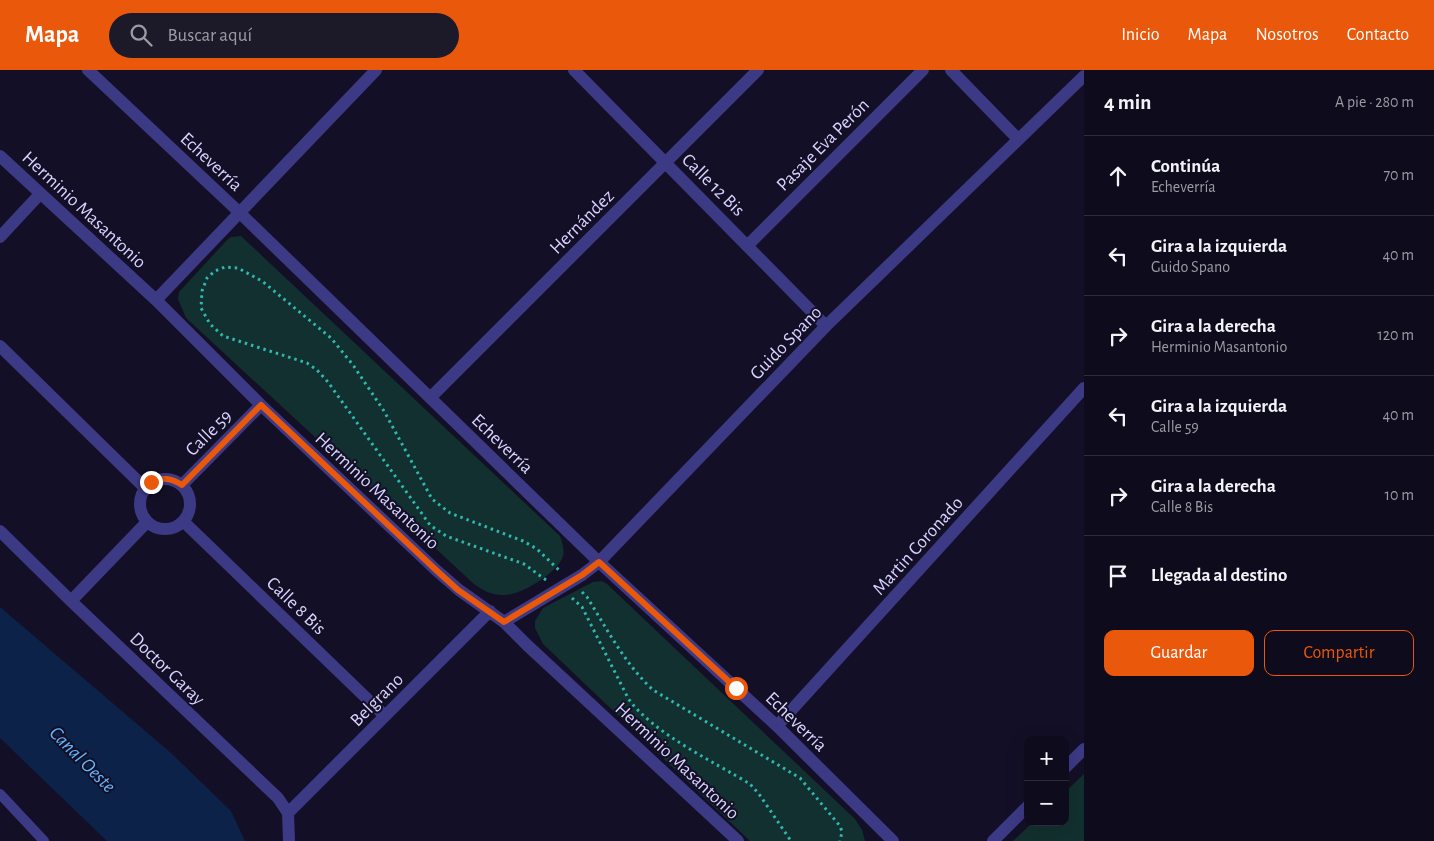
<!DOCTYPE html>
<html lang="es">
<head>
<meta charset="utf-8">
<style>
	:root { --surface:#0e0b1c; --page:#1c1929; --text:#f1f3f6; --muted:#9b9ba3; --line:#2e2b3b; --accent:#ea580c }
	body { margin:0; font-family:"Alegreya Sans",sans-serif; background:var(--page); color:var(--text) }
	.controls { position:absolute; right:15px; bottom:15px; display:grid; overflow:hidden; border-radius:10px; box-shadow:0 5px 20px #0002 }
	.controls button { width:45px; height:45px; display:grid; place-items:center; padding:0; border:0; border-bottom:1px solid var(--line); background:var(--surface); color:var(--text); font:25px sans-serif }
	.stop { position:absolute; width:15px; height:15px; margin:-11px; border:4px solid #ea580c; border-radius:50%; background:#fff }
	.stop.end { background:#ea580c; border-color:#fff; box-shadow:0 1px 5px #0008 }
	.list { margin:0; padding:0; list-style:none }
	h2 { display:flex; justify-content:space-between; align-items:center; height:65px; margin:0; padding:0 20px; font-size:21px }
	h2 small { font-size:16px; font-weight:400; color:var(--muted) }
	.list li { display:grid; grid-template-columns:32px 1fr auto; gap:15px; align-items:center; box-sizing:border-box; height:80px; padding:0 20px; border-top:1px solid var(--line) }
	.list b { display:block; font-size:19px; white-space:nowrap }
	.list p { margin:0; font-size:16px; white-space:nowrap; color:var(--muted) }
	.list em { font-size:16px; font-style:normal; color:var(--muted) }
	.actions { display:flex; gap:10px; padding:15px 20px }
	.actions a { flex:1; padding:11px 0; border:1px solid var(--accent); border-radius:10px; text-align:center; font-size:18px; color:var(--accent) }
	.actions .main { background:var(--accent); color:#fff }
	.icon { flex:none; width:28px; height:28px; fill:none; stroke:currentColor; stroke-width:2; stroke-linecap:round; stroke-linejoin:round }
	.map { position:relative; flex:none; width:1084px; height:771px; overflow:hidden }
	header { display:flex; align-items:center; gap:30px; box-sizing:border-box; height:70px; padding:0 25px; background:var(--accent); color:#fff }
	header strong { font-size:24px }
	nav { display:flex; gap:28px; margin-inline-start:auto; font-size:18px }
	.search { width:350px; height:45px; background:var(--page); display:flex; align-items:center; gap:12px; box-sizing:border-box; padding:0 18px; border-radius:28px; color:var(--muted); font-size:19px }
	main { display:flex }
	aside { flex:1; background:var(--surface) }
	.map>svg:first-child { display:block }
	.green { fill:#12302f }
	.water { fill:#0c2248 }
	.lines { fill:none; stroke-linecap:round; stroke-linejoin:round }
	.path { stroke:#2fb8b0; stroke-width:3; stroke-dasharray:2.5 4; stroke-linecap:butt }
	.service { stroke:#3d3a85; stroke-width:10 }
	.minor { stroke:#3d3a85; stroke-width:12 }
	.route { stroke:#ea580c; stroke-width:6 }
	.labels { text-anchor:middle; stroke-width:4; stroke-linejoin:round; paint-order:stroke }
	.street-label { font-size:19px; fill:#d9d4ff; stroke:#130f26 }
	.water-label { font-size:20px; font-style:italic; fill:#62b6ff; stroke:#130f26 }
</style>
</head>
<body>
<header>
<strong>Mapa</strong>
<div class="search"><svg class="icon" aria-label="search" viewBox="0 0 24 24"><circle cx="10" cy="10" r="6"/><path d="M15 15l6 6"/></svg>Buscar aquí</div>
<nav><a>Inicio</a><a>Mapa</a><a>Nosotros</a><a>Contacto</a></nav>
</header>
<main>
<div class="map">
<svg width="1084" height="771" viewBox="0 0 1084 771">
	<rect width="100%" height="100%" fill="#130f26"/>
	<!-- green -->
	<path class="green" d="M241 166 560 466C562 472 565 479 563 486 558 503 520 526 503 525 491 525 484 521 474 514L186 248 178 229 179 222 227 170 231 167Z
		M602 511 607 514 855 749 862 760 865 771H750L543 574 535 558V551L543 538 593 512Z
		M1084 704V771H1013L1033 752H1065V722Z"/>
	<!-- water -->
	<path class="water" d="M0 537 171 683 231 741 245 771H107L0 668Z"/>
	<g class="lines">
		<!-- path -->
		<path class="path" d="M546 510 524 494 446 466 430 455 328 312 317 300 307 293 223 266 210 254 201 238 202 221 207 208 215 201 225 197 238 198 262 211 331 268 353 295 384 341 432 429 450 443 523 471 537 479 561 502
			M582 522 587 527C607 559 625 594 653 620L800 708 840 756 842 762 840 771
			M572 528 582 537 628 628C651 662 714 692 750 714L759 724 791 771"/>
		<!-- service -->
		<path class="service" d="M0 724 44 771"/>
		<!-- minor -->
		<path class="minor" d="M88 0 239 142 599 492 777 656 893 771
			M574 0 826 256
			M951 0 1018 69
			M0 86 156 230 261 335 436 500 459 520 504 552 527 575 738 771
			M0 167 40 124
			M748 175 923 0
			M156 230 376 0
			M0 276 145 418
			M430 328 758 0
			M140 434a25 25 0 1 1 50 0a25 25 0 1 1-50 0Z
			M182 415 261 335
			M184 452 385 646
			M0 461 71 531 278 728 288 743 289 771
			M71 531 147 452
			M504 552 582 505 599 492 826 256 1084 6
			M777 656 1084 318
			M1065 698 1084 679
			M288 743 490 541
			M993 771 1028 736"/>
	</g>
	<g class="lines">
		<!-- route -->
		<path class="route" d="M151 412C163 407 171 408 182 415L261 335 436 500 458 520 504 552 582 505 599 492 736 618"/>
	</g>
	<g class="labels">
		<!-- street labels -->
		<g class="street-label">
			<text transform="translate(822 74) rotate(-45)" y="7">Pasaje Eva Perón</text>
			<text transform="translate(212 91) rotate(43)" y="7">Echeverría</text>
			<text transform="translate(714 114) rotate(45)" y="7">Calle 12 Bis</text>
			<text transform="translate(85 139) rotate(43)" y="7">Herminio Masantonio</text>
			<text transform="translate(581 151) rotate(-45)" y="7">Hernández</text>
			<text transform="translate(785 272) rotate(-46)" y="7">Guido Spano</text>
			<text transform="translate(208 362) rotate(-45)" y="7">Calle 59</text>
			<text transform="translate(503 373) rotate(44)" y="7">Echeverría</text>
			<text transform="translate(378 420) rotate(43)" y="7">Herminio Masantonio</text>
			<text transform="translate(917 475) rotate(-48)" y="7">Martin Coronado</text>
			<text transform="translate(297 535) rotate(44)" y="7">Calle 8 Bis</text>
			<text transform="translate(168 598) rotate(44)" y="7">Doctor Garay</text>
			<text transform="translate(376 629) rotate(-45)" y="7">Belgrano</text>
			<text transform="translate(797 651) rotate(44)" y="7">Echeverría</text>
			<text transform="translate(678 690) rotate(43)" y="7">Herminio Masantonio</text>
		</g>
		<!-- water labels -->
		<g class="water-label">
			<text transform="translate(83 689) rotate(45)" y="7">Canal Oeste</text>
		</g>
	</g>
</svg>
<div class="controls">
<button>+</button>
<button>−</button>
</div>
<div class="stop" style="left:736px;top:618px"></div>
<div class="stop end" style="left:151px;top:412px"></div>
</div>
<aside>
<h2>4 min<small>A pie · 280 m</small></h2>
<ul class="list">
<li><svg class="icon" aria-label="ahead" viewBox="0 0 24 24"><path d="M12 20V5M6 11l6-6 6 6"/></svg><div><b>Continúa</b><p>Echeverría</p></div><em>70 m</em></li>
<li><svg class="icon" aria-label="left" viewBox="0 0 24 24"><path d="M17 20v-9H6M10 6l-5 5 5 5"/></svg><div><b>Gira a la izquierda</b><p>Guido Spano</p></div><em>40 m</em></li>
<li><svg class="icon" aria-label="right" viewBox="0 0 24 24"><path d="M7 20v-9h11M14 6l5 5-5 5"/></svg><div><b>Gira a la derecha</b><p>Herminio Masantonio</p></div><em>120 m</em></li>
<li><svg class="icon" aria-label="left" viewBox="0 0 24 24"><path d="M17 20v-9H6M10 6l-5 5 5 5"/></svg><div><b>Gira a la izquierda</b><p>Calle 59</p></div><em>40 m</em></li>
<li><svg class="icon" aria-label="right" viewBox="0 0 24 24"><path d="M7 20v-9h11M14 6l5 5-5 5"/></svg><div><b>Gira a la derecha</b><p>Calle 8 Bis</p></div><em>10 m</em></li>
<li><svg class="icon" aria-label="arrive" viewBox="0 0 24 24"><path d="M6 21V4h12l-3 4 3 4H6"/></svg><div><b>Llegada al destino</b></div></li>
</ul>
<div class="actions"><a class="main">Guardar</a><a>Compartir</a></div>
</aside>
</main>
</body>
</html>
